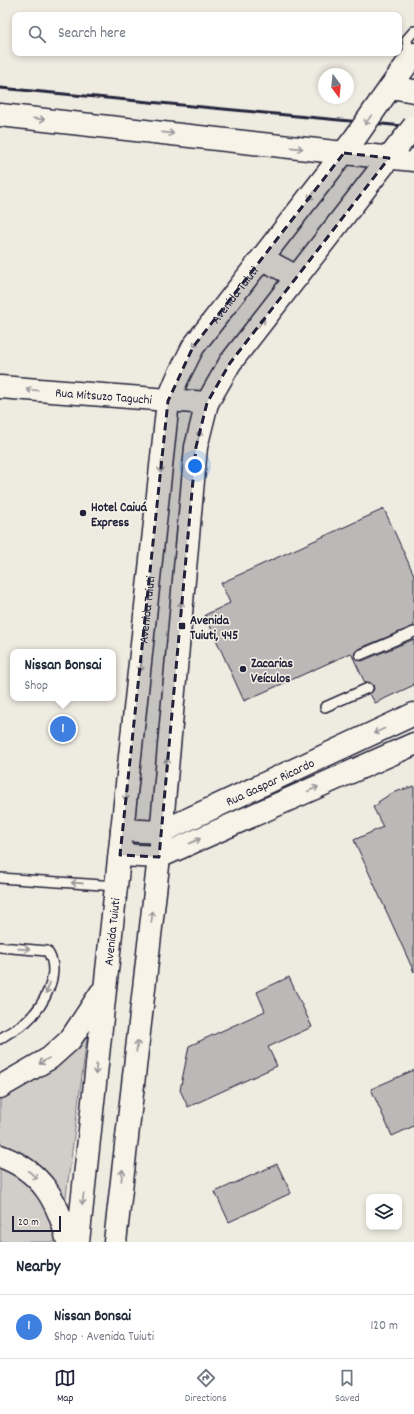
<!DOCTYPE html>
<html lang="en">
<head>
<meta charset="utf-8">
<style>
	:root { --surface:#fff; --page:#f6f6f7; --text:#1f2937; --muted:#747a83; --line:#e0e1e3; --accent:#22223b }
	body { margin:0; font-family:Dekko,sans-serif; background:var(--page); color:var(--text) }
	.controls { position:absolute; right:12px; bottom:12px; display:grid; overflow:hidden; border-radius:8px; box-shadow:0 2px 6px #0003 }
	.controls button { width:36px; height:36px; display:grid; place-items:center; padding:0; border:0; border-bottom:1px solid var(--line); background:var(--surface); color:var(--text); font:20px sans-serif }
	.compass { position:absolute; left:318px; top:68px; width:36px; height:36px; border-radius:50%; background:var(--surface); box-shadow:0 2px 6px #0003; rotate:165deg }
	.scale { position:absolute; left:12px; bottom:10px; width:49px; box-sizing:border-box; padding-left:4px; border:2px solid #22223b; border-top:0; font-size:11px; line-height:14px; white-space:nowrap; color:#22223b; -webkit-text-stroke:3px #f7f3e8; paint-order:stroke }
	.you { position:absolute; left:195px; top:466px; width:14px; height:14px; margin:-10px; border:3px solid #fff; border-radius:50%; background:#1a73e8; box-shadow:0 0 0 6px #1a73e833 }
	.badge { display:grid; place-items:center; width:26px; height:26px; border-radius:50%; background:var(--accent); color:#fff; font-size:13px; font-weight:700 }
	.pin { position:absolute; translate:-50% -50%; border:2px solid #fff; box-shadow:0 1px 4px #0006 }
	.popup { position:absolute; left:10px; top:649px; width:106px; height:52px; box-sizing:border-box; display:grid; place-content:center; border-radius:8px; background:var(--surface); filter:drop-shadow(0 1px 3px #0005); font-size:13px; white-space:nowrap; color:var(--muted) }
	.popup b { font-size:15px; color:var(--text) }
	.popup::after { content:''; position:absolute; left:50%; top:100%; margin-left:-8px; border:8px solid transparent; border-top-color:var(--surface) }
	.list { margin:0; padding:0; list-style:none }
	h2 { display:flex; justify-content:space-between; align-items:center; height:52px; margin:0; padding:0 16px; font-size:17px }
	h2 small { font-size:13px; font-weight:400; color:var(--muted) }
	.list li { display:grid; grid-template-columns:26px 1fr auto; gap:12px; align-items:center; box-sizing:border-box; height:64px; padding:0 16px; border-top:1px solid var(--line) }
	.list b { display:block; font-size:15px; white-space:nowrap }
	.list p { margin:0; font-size:13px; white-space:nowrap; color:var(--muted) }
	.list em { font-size:13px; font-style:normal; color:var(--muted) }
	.icon { flex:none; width:22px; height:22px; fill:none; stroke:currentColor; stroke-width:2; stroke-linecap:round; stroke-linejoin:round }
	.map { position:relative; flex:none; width:414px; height:1242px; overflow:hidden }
	.search { position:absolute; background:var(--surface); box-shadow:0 2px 6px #0003; left:12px; right:12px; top:12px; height:44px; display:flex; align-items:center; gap:10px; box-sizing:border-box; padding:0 14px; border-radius:8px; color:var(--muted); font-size:15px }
	.sheet { height:116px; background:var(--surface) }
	nav { display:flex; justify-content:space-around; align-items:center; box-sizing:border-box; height:56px; border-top:1px solid var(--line); background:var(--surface); font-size:11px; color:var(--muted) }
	nav a { display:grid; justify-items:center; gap:2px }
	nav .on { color:var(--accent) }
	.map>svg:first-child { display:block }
	.green { fill:#d1cdc9; stroke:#7a7882 }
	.building { fill:#bbb8b7; stroke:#22223b }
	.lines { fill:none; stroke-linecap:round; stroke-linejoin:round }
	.service-casing { stroke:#22223b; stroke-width:12 }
	.tertiary-casing { stroke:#22223b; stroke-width:25 }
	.secondary-casing { stroke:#22223b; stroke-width:25 }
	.primary-casing { stroke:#22223b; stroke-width:25 }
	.service { stroke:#f7f3e8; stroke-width:9 }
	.tertiary { stroke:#f7f3e8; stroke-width:22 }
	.secondary { stroke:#f7f3e8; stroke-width:22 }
	.primary { stroke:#f7f3e8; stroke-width:22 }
	.rail { stroke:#22223b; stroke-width:3 }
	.secondary-bridge-casing { stroke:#22223b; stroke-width:25; stroke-linecap:butt }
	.secondary-bridge { stroke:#f7f3e8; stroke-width:22 }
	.oneway { stroke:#97959a }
	.marked { fill:#22223b; fill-opacity:0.2; stroke:#22223b; stroke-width:3; stroke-dasharray:8 5; stroke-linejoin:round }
	.poi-dot { fill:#22223b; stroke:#f7f3e8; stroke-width:1.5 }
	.labels { text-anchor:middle; stroke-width:3; stroke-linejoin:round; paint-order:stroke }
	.street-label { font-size:13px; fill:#22223b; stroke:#f7f3e8 }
	.poi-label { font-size:13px; font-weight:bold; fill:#22223b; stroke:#f7f3e8; text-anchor:start }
</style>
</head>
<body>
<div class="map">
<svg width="414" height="1242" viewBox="0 0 414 1242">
	<rect width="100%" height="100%" fill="#eeebe1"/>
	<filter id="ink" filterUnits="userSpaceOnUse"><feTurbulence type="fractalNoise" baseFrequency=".025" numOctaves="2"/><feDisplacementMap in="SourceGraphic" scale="8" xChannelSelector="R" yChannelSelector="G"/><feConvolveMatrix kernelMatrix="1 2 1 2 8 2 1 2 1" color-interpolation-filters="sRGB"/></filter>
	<g filter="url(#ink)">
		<!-- green -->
		<path class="green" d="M87 1037 65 1204 0 1149V1098L65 1056Z
			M0 1165 38 1190 61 1242H0Z"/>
		<!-- building -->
		<path class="building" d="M384 509 414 575V626L358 649 355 652 354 657 357 660 362 661 414 639V685L375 703 370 694 374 689 373 685 369 682 365 683 351 653 244 701 205 615 230 603 221 583Z
			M414 786V972L354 840 383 827 373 807 379 804 378 802 392 793Z
			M289 977 312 1027 268 1047 277 1066 188 1107 180 1090 189 1046 265 1011 257 992Z
			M414 1070V1126L392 1136 371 1089Z
			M277 1164 291 1193 229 1222 215 1192Z"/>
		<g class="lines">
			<defs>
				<path id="service" d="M409 57 407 39 414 31
					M360 655 414 632
					M325 707 368 688
					M0 878 116 886
					M0 947 47 951C63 972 43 1007 26 1022 18 1028 8 1033 0 1039"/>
				<g id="tertiary">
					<path d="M0 115 344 153"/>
					<path id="s1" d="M0 387 207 403"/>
				</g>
				<g id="secondary">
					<path d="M391 87 414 91"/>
					<path d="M380 102 414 54"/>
					<path d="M344 153 414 160"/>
					<path d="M263 259 297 277"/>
					<path id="s2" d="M122 830 161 832 414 714"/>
					<path d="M120 855 159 857 414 744"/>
					<path d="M0 1087 50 1058 70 1040 101 993"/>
					<path id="s3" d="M78 1242C107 961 139 681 168 401L177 379 193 347 355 138"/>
					<path d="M115 1242 159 857 196 447 207 403 230 363 399 145"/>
				</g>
				<path id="primary" d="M0 1156C42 1171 58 1201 68 1242"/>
			</defs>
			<!-- service casing -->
			<use href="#service" class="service-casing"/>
			<!-- tertiary casing -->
			<use href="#tertiary" class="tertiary-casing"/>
			<!-- secondary casing -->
			<use href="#secondary" class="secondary-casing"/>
			<!-- primary casing -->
			<use href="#primary" class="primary-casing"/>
			<!-- service -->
			<use href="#service" class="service"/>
			<!-- tertiary -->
			<use href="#tertiary" class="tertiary"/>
			<!-- secondary -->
			<use href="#secondary" class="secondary"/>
			<!-- primary -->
			<use href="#primary" class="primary"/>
			<!-- rail -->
			<path class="rail" d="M0 88 414 127"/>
			<defs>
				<path id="secondary-bridge" d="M355 138 380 102
					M399 145 414 126"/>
			</defs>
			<!-- secondary-bridge casing -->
			<use href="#secondary-bridge" class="secondary-bridge-casing"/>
			<!-- secondary-bridge -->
			<use href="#secondary-bridge" class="secondary-bridge"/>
		</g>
		<!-- one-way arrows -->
		<defs><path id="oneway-shaft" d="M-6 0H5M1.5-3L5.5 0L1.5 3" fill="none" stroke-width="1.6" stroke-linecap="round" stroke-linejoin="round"/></defs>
		<g class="oneway">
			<use href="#oneway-shaft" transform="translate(39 119) rotate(6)"/>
			<use href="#oneway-shaft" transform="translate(368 120) rotate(125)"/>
			<use href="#oneway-shaft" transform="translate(168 133) rotate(6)"/>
			<use href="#oneway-shaft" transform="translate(297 148) rotate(6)"/>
			<use href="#oneway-shaft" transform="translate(312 195) rotate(128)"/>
			<use href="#oneway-shaft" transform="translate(261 323) rotate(-52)"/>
			<use href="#oneway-shaft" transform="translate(197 342) rotate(128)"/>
			<use href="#oneway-shaft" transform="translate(32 390) rotate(-175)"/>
			<use href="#oneway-shaft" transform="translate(199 436) rotate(-76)"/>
			<use href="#oneway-shaft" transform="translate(161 467) rotate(96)"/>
			<use href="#oneway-shaft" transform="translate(181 607) rotate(-85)"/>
			<use href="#oneway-shaft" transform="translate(141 666) rotate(97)"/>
			<use href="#oneway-shaft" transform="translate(379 731) rotate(155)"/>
			<use href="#oneway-shaft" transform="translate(167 764) rotate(-85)"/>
			<use href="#oneway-shaft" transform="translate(313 789) rotate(-24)"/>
			<use href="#oneway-shaft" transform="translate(126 795) rotate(97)"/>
			<use href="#oneway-shaft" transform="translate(195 841) rotate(-24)"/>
			<use href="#oneway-shaft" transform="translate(77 883) rotate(-176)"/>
			<use href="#oneway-shaft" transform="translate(152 917) rotate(-83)"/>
			<use href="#oneway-shaft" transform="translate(24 949) rotate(4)"/>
			<use href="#oneway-shaft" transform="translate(48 988) rotate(111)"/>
			<use href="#oneway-shaft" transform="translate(137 1046) rotate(-83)"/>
			<use href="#oneway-shaft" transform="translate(44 1061) rotate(149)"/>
			<use href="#oneway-shaft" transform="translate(96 1069) rotate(96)"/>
			<use href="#oneway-shaft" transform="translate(33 1175) rotate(43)"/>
			<use href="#oneway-shaft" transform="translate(122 1175) rotate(-83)"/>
			<use href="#oneway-shaft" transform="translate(83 1199) rotate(96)"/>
		</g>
	</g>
	<!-- marked area -->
	<path class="marked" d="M344 153 389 158 230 363 207 403 196 447 159 857 120 855 168 401 193 347Z"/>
	<!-- markers -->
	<g class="poi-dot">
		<circle cx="83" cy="513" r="4"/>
		<rect x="178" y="622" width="8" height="8" rx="2"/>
		<circle cx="243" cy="669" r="4"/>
	</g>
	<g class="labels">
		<!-- street labels -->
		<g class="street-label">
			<text dy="5" stroke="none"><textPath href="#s3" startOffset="972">Avenida Tuiuti</textPath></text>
			<text dy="5" stroke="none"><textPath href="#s1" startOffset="104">Rua Mitsuzo Taguchi</textPath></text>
			<text dy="5" stroke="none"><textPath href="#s3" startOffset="636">Avenida Tuiuti</textPath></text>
			<text dy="5" stroke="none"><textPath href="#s2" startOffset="159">Rua Gaspar Ricardo</textPath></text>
			<text dy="5" stroke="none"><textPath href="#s3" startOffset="312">Avenida Tuiuti</textPath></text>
		</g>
		<!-- poi labels -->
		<g class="poi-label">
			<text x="91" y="511">Hotel Caiuá<tspan x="91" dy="15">Express</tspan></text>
			<text x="190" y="624">Avenida<tspan x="190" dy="15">Tuiuti, 445</tspan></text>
			<text x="251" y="667">Zacarias<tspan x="251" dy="15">Veículos</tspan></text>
		</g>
	</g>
</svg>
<div class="controls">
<button><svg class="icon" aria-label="layers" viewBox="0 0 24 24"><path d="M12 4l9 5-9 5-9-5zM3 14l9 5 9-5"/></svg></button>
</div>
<svg class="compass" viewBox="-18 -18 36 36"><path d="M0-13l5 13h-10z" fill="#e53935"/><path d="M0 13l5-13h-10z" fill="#747a83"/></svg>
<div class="scale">20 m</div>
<div class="you"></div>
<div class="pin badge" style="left:63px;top:729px;background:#3f7fe0">1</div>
<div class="popup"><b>Nissan Bonsai</b>Shop</div>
<div class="search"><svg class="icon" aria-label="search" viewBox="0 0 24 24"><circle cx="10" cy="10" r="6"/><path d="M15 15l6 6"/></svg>Search here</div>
</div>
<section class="sheet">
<h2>Nearby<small></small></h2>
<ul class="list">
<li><span class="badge" style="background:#3f7fe0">1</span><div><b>Nissan Bonsai</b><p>Shop · Avenida Tuiuti</p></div><em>120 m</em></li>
</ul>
</section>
<nav>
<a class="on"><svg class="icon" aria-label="map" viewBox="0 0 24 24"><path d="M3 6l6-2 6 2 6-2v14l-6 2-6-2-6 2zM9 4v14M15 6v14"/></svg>Map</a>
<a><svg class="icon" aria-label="directions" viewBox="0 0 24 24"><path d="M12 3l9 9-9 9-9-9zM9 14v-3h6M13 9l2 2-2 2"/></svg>Directions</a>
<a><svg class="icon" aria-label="saved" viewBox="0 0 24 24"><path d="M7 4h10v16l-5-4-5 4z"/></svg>Saved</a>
</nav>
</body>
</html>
